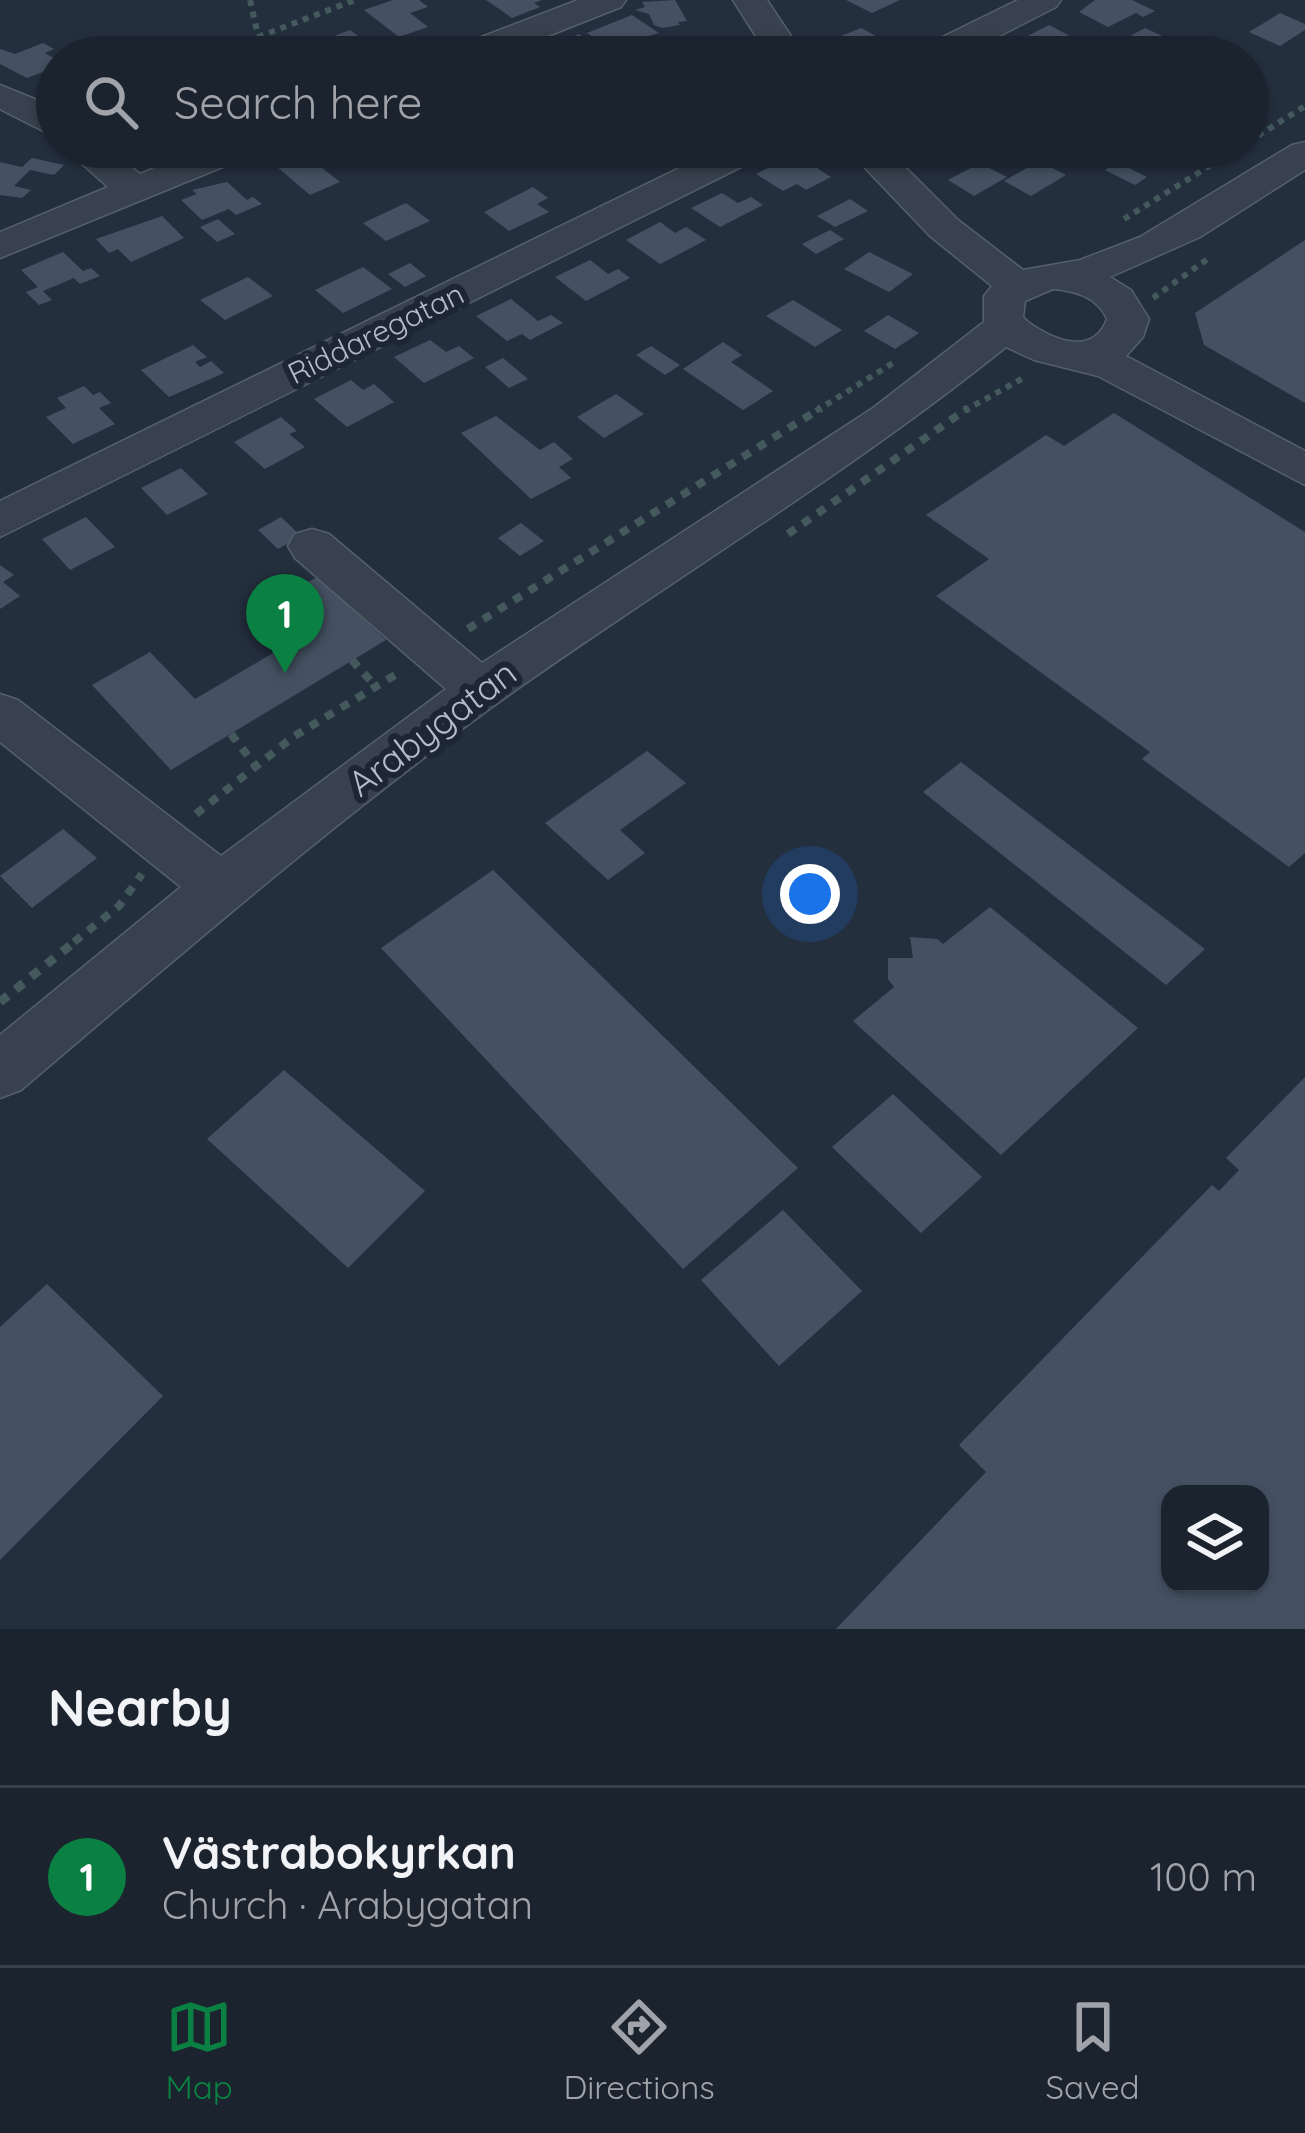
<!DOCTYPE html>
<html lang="en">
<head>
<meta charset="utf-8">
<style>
	:root { --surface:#1b232e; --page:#242b36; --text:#f1f3f6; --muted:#a0a4aa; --line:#39404a; --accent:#0b8043 }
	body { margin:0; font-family:Quicksand,sans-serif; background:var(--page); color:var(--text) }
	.controls { position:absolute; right:36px; bottom:36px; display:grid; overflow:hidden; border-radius:24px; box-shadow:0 3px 9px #0004 }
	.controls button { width:108px; height:108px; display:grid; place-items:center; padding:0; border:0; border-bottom:3px solid var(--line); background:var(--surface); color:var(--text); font:60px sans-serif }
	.you { position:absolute; left:810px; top:894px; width:42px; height:42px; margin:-30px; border:9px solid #fff; border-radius:50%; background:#1a73e8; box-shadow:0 0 0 18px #1a73e833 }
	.badge { display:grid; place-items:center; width:78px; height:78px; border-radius:50%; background:var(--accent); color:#fff; font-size:39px; font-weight:700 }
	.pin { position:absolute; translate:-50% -99px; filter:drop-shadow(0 3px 6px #0008) }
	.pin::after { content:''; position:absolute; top:63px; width:42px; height:36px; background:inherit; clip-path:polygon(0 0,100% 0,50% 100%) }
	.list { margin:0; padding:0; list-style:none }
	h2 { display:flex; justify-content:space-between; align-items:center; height:156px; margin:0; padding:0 48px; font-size:51px }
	h2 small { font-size:39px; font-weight:400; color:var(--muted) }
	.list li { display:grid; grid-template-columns:78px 1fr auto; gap:36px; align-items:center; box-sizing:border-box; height:180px; padding:0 48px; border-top:3px solid var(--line) }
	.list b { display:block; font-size:45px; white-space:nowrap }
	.list p { margin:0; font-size:39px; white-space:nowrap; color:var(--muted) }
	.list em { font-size:39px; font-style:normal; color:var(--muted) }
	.icon { flex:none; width:66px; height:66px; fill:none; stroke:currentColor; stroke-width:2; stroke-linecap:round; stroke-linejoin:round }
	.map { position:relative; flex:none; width:1305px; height:1629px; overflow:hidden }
	.search { position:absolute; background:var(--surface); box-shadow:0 3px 9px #0004; left:36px; right:36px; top:36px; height:132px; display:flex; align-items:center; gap:30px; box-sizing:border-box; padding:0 42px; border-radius:66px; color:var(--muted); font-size:45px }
	.sheet { height:336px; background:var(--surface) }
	nav { display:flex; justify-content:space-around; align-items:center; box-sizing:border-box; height:168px; border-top:3px solid var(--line); background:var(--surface); font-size:33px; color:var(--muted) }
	nav a { display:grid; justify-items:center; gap:6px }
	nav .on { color:var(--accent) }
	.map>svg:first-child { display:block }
	.building { fill:#455162; fill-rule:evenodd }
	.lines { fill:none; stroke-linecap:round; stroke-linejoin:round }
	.minor-casing { stroke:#565f6c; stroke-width:3 }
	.path-far2 { stroke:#44595c; stroke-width:6; stroke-dasharray:6 6; stroke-linecap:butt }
	.path-far1 { stroke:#44595c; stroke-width:8; stroke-dasharray:9 9; stroke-linecap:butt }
	.path { stroke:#44595c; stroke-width:9; stroke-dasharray:10 10; stroke-linecap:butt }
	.minor { fill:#38414e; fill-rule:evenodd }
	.labels { text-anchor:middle; stroke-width:12; stroke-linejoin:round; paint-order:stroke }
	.far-street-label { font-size:30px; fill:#b4bcc9; stroke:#1d2633 }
	.street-label { font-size:36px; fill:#b4bcc9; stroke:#1d2633 }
</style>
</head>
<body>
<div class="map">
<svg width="1305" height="1629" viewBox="0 0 1305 1629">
	<rect width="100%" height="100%" fill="#242f3e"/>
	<!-- building -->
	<path class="building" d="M393 0H419L428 7 410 13 428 27 399 37 364 10Z
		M486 0H542L534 3 540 7 512 18Z
		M675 0 687 21 678 22 680 25 662 28 654 25 649 14 635 10 645 7 642 2Z
		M846 0H900L872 13Z
		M1095 0H1132L1155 11 1143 17 1136 13 1108 27 1079 12Z
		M1280 13 1305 24V30L1280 46 1249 32Z
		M632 15 659 33 609 47 587 33Z
		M1049 25 1087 45 1064 57H1040L1014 43Z
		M861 28 878 37 867 42 881 50 866 57H845L830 48 848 40 841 36Z
		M1145 28 1169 39 1146 53 1121 41Z
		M350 30 372 46 336 57H318L305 47Z
		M579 34 613 57H558L545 48Z
		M43 43 54 49 45 53 57 60V84L46 71 27 78 0 64V49L15 54Z
		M311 147H338L349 156 321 167 340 182 310 195 276 166Z
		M529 147H567L575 153 541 167 519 151Z
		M633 147H684L654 161Z
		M790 157 807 168 812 165 831 177 806 190 797 184 783 191 756 174Z
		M32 158 64 165 54 175 30 170 14 186 31 190 22 198 0 195V162L22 167Z
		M1039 161 1066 175 1031 196 1004 181Z
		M1117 162 1147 177 1135 185 1105 170Z
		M980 163 1007 177 974 196 948 180Z
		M227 182 247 200 253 197 262 204 236 215 229 209 202 220 181 200 197 194 192 190Z
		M533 187 548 198 537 204 549 212 509 231 484 212Z
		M722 193 738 203 751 197 763 205 720 227 691 208Z
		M850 199 868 211 835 227 817 216Z
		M406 203 430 221 386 241 363 223Z
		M162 216 184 238 131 262 118 249 109 253 96 239Z
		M218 219 235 234 217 242 200 227Z
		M660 222 675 233 686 227 706 240 660 264 626 240Z
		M830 230 844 239 816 254 802 244Z
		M1305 240V403L1204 345 1195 313Z
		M63 252 83 271 91 268 100 276 80 284 74 278 43 291 52 300 39 305 26 292 38 287 21 270Z
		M869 252 913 274 889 292 844 269Z
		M590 260 608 274 618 269 630 278 586 301 555 277Z
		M410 263 426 276 405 287 388 274Z
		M363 267 392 289 343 313 315 290Z
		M248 277 273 296 225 320 200 300Z
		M511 299 538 321 551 315 563 323 530 340 522 334 507 341 476 316Z
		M793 300 842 330 815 347 766 316Z
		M888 315 919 333 895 349 864 331Z
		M430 340 446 352 459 346 474 358 424 383 394 357Z
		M723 342 742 355 731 362 773 391 743 410 683 369Z
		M193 345 207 357 195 362 200 367 211 361 224 373 169 397 141 370Z
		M651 346 680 365 665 375 636 355Z
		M503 358 528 379 509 388 485 367Z
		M351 380 363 390 374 384 394 402 347 427 314 399Z
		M84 386 93 395 100 392 111 403 99 408 115 424 73 444 46 417 66 408 57 398Z
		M616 394 644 414 604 438 577 417Z
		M1114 413 1305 532V853L1289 867 1142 759 1150 752 936 596 989 559 926 515 1046 435 1064 446Z
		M496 416 540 450 554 442 573 459 559 467 571 478 531 499 461 433Z
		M281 417 297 431 289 434 305 447 265 469 234 442Z
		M181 468 208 494 167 515 141 488Z
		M86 517 115 547 70 570 42 539Z
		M281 517 301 536 278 549 258 530Z
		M521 523 544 541 520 556 498 538Z
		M0 565 14 575 3 582 20 596 0 609Z
		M317 577 386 640 171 770 92 685 150 652 195 699 314 629 281 598Z
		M647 751 686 783 620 830 645 853 608 880 545 823Z
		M961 762 1205 949 1166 985 923 792Z
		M63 829 97 858 32 908 0 876Z
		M493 870 798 1168 683 1269 381 948Z
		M990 907 1138 1028 1001 1155 853 1021 894 987 888 979V958H913L910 937 937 939 943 944Z
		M284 1070 425 1191 348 1268 207 1139Z
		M1305 1077V1629H836L986 1472 959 1445 1212 1185 1219 1191 1239 1170 1226 1158ZM1170 1494H1260V1584H1170Z
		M893 1094 982 1177 921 1233 832 1147Z
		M783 1210 862 1291 779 1366 701 1280Z
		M47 1284 163 1396 0 1560V1327Z"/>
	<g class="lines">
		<defs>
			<path id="minor" d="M578 0H626L621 7 495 57H445L450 49Z
				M733 0H767L805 57H769Z
				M1018 0H1061L1056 7 958 57H913L918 49Z
				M0 85 57 108V138L0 109Z
				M1305 142V170L1200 237 1110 277 1131 290 1149 319 1143 337 1126 356 1305 451V485L1098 376 1034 360 1006 347C853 470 684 572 523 685 348 809 185 951 21 1090L0 1098V1035L181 887 0 742V694L18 700 221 856 446 689 295 558 288 546 295 534 312 529 329 534 482 663 873 408 984 322V296L992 286 930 236 845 147H885L958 220 1023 270 1080 260 1140 237 1292 145ZM1053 289C1076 291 1097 297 1107 319 1093 357 1053 340 1028 322L1023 317 1025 301Z
				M63 147H105L140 174 206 147H258L252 155 0 258V232L108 187Z
				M722 147H771L765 155 0 537V501Z"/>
		</defs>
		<!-- minor casing -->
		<use href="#minor" class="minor-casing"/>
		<!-- path-far2 -->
		<path class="path-far2" d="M250 0 263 57
			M258 37 355 0
			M1248 142 1305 106
			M1124 219 1240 147
			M1153 298 1209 258
			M816 411 893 363
			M964 411 1025 377"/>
		<!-- path-far1 -->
		<path class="path-far1" d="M788 534 968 408
			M468 629 821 408
			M352 660 376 687
			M231 734 255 765
			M196 814 293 737 400 672
			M74 942 119 906 142 874"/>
		<!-- path -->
		<path class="path" d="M0 1002 78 939"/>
		<!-- minor -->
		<use href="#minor" class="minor"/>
	</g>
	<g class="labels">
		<!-- far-street labels -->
		<g class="far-street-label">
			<text transform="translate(376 334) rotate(-26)" y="10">Riddaregatan</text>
		</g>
		<!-- street labels -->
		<g class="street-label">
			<text transform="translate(432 728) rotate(-37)" y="13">Arabygatan</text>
		</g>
	</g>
</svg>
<div class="controls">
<button><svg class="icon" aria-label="layers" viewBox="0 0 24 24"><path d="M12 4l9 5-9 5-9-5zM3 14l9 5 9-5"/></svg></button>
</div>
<div class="you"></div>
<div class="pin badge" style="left:285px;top:673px">1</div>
<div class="search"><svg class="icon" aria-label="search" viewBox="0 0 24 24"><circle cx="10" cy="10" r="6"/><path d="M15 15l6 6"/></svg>Search here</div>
</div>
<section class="sheet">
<h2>Nearby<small></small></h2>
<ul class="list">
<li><span class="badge">1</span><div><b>Västrabokyrkan</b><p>Church · Arabygatan</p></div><em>100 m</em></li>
</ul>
</section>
<nav>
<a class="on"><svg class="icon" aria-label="map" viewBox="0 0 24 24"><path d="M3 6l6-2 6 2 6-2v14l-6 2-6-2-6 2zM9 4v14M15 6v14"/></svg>Map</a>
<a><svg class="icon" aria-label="directions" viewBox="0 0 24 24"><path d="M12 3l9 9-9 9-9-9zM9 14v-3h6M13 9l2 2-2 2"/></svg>Directions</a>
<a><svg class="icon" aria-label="saved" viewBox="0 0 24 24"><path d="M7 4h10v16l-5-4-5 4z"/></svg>Saved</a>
</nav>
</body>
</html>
